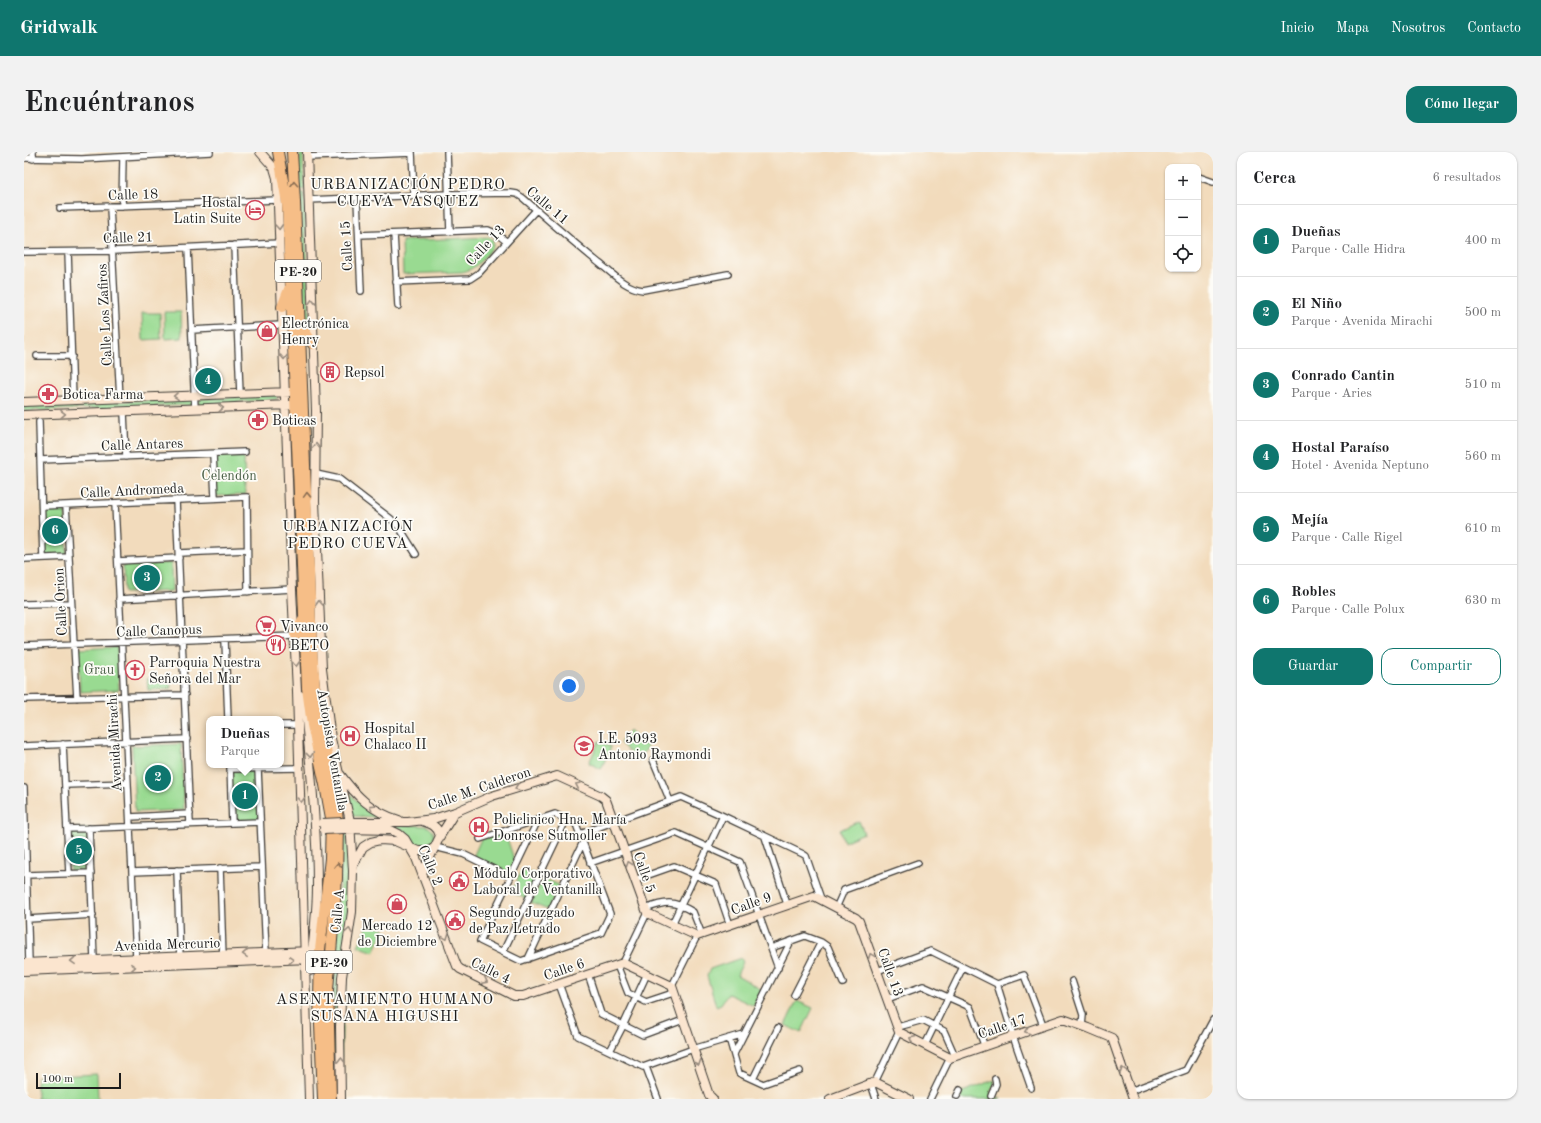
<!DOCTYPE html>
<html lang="es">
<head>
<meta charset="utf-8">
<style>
	:root { --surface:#fff; --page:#f2f2f2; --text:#202124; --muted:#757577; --line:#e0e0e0; --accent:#0f766e }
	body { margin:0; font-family:"Old Standard TT",serif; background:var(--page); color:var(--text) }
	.controls { position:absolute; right:12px; top:12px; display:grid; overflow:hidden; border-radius:8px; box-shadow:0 1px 3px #0004 }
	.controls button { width:36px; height:36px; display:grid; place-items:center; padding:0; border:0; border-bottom:1px solid var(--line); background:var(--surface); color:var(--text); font:20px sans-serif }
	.scale { position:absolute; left:12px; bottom:10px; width:85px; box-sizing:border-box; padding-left:4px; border:2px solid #1c1c1c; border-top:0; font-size:11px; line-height:14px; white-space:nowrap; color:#1c1c1c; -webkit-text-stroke:3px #fdfcf7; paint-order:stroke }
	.you { position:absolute; left:545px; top:534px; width:14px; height:14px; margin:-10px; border:3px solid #fff; border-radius:50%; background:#1a73e8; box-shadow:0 0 0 6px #1a73e833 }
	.badge { display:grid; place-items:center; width:26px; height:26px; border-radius:50%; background:var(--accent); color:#fff; font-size:13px; font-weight:700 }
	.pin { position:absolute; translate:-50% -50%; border:2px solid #fff; box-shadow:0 1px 4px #0006 }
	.popup { position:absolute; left:182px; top:564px; width:78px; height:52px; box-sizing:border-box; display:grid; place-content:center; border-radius:8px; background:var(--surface); filter:drop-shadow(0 1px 3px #0005); font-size:13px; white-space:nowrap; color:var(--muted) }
	.popup b { font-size:15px; color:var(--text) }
	.popup::after { content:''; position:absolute; left:50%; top:100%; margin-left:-8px; border:8px solid transparent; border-top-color:var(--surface) }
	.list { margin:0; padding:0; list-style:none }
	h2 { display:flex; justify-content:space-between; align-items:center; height:52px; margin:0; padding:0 16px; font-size:17px }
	h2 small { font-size:13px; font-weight:400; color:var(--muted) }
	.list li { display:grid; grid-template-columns:26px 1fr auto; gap:12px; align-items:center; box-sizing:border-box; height:72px; padding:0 16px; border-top:1px solid var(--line) }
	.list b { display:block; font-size:15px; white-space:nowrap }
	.list p { margin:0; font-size:13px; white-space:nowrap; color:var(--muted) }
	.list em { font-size:13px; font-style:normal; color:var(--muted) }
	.actions { display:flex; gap:8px; padding:12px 16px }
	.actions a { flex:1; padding:9px 0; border:1px solid var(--accent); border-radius:12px; text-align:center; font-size:14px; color:var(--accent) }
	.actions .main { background:var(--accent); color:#fff }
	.icon { flex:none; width:22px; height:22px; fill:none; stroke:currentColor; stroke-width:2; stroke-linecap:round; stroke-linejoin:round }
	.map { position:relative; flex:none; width:1189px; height:947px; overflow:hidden; border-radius:12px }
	header { display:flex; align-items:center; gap:24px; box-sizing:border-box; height:56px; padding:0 20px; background:var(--accent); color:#fff }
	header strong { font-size:19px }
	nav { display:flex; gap:22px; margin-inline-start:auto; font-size:14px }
	.intro { display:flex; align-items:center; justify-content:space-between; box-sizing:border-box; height:96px; padding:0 24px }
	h1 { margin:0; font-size:28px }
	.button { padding:10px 18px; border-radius:12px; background:var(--accent); color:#fff; font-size:14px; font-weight:700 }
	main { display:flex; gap:24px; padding:0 24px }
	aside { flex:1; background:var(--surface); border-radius:12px; box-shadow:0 1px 3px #0004 }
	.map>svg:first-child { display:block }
	.green { fill:#99da91; stroke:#5a7b56 }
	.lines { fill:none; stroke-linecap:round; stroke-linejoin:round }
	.street-casing { stroke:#3c3934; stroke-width:8 }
	.secondary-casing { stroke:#3c3934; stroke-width:10 }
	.highway-casing { stroke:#3c3934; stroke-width:12 }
	.street { stroke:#fff; stroke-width:5.5 }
	.secondary { stroke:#fbe5cf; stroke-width:8 }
	.highway { stroke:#f6be87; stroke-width:10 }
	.secondary-bridge-casing { stroke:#3c3934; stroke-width:10; stroke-linecap:butt }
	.secondary-bridge { stroke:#fbe5cf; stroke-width:8 }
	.oneway { stroke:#896d52 }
	.oneway2 { stroke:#978b7e }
	.labels { text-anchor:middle; stroke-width:3.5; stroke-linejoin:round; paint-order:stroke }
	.shield { fill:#fdfcf7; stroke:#605f5e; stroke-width:1 }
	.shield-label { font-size:13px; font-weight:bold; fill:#1c1c1c }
	.street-label { font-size:14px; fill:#1c1c1c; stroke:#fdfcf7 }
	.poi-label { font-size:14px; fill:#1c1c1c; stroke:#fdfcf7; text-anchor:start }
	.park-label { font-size:14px; fill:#485e45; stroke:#fdfcf7 }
	.neighbourhood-label { font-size:15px; letter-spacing:1px; fill:#1c1c1c; stroke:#fdfcf7 }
</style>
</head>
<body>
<header>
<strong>Gridwalk</strong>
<nav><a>Inicio</a><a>Mapa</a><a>Nosotros</a><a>Contacto</a></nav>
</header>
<div class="intro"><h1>Encuéntranos</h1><a class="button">Cómo llegar</a></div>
<main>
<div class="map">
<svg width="1189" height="947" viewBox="0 0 1189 947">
	<rect width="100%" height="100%" fill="#fdfcf7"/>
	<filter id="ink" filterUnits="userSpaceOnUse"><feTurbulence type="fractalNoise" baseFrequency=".025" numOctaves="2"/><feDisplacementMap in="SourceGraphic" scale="8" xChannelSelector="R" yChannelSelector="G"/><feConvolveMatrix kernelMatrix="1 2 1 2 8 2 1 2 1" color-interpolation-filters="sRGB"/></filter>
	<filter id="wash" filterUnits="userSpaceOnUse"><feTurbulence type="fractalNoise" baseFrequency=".012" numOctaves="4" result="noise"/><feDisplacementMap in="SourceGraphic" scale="16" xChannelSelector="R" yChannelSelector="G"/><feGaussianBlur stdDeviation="0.9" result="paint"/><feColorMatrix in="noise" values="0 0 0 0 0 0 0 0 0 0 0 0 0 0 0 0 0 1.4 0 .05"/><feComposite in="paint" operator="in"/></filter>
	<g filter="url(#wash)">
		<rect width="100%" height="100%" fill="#f2dbbc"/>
		<!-- green -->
		<path class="green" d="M277 0H279L280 38 276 37 274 12Z
			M276 40 280 41 286 171 280 157Z
			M465 85 469 88V95C460 105 452 118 438 120L379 122 378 89Z
			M140 160H157L158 186 141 187Z
			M118 161H136L137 187 119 188Z
			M253 243V247L176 253 175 249 176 247Z
			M167 247 169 253 0 259V253Z
			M220 302 221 343 190 344 188 303Z
			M19 355H41L43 403 21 404Z
			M147 411 148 439 100 441 99 413Z
			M93 495 95 538 56 540 54 497Z
			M146 526 147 537 124 538 123 527Z
			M606 578 624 595 614 608 596 591Z
			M575 589 587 595 577 617 565 611Z
			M157 592 160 658 111 660 108 594Z
			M234 618 236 670 208 668 206 619Z
			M324 640 335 651 352 663V665L329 664Z
			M835 669 840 681 820 690 816 678Z
			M366 672 403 674C420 684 403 700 392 693 390 691 389 687 387 685 381 678 374 675 366 672Z
			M64 677 66 720H46L45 678Z
			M481 680 491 710 485 723 449 705 457 687Z
			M324 682 326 742 323 765 315 947H312L309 885V826L319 683Z
			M498 717 513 723 502 747 487 740Z
			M519 726 535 733 524 758 507 751Z
			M345 771 361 777 350 800 334 794Z
			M717 806 719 810 713 823 738 838 730 854 704 842 697 852 692 854 683 824 686 817Z
			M773 849 789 856 777 881 761 873Z
			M73 922 74 947H13V925Z
			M970 928 971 931 966 941 977 947H937L936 945 938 940Z"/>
	</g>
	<g filter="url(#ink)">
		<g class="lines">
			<defs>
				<path id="street" d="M388 0 390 43
					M423 0 426 80
					M283 5 388 1
					M0 6 58 7 186 0
					M9 7V0
					M1175 25 1189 30
					M333 47 337 139
					M284 48 424 42 487 41 493 42 499 46C524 68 549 90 575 111 588 121 601 136 619 138L704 122
					M98 54 99 5
					M86 55 96 247
					M36 56 254 48
					M370 82 374 154
					M335 83 464 78 473 82 483 90
					M210 93 216 242
					M164 96 171 257
					M0 100 89 99 256 91
					M44 100 49 248
					M372 130 446 127 455 121 512 58
					M168 178 258 173
					M13 204H48
					M100 260 102 305
					M15 270 19 406
					M189 302 191 346
					M16 308 221 300
					M292 322 315 327 367 367 375 375 392 402
					M152 348 166 672
					M91 351 112 806
					M42 353 53 546
					M18 354 223 345 224 440
					M155 401 223 398
					M0 407 45 405
					M94 409 155 406
					M95 447 268 437
					M0 452 47 451
					M201 488 204 567
					M0 494 271 484
					M0 547 161 543
					M257 573H274
					M39 592 45 722
					M0 594 163 587
					M629 608 646 649
					M206 613 208 671
					M206 617 276 616
					M234 617 242 801
					M41 633 104 631
					M0 636 5 811
					M106 665 166 662
					M65 676 70 808
					M43 677 236 670
					M556 682 657 645 699 664 779 702 782 704 797 747
					M741 685 763 752
					M456 687 531 662 552 672 586 762 577 781 497 809 456 789 514 668
					M411 695 439 702 486 725
					M566 711 652 681 716 710 754 816
					M196 716 199 806
					M153 718 156 808
					M108 720 237 715
					M2 723 67 721
					M611 730 613 727 650 714 692 732 706 773
					M812 756 820 738 894 711
					M621 757C642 749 649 748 669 760L678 783
					M4 767 69 763
					M649 770 699 664
					M747 796 781 784 797 790 804 795 819 831
					M479 800 542 668
					M504 807 559 690
					M599 811 623 761
					M593 813 604 841 622 850 649 841
					M853 819 907 799 973 832 991 890 1007 936
					M564 822 577 862 619 883 659 868
					M1048 829 1059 863 1058 874
					M535 832 554 884 619 915 669 897 720 882
					M973 832 1000 823 1019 873
					M648 834 673 784
					M770 843 797 790
					M863 847 899 834 946 855 959 890
					M874 875 899 868 920 879 931 904
					M705 886 715 921 739 932 776 919
					M902 891 939 815
					M586 899 599 874 622 824
					M710 902 767 789
					M622 915 634 947
					M729 927 754 876
					M851 930 875 880
					M847 932 852 947
					M1106 939 1162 918 1189 868
					M933 944 936 938
					M967 944 972 932 971 927
					M906 947 926 906"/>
				<path id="secondary" d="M236 0 250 16 253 26 268 437 273 539 285 947
					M283 0 292 259 291 349 298 517 307 587 326 669 329 719 328 760 318 825 316 875 317 947
					M0 250 265 240
					M0 263 267 253
					M276 543 280 548C286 610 293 672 293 734 293 762 289 791 286 819
					M316 622C332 644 348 660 375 668
					M398 669C407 672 414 674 416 684
					M319 670H384L409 667 431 660 468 644 533 624 577 644 582 648 623 761 673 784 790 744 832 766 835 769 875 880 926 906 1039 867 1064 876 1088 886 1109 947
					M321 677 367 678 375 682 381 687 392 706 433 814 436 817 490 844H499L599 811 648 834 685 943 689 947
					M330 712 339 695 347 690 356 688 371 689 394 699H405L411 695
					M398 722 416 684 431 660
					M0 811 287 799
					M0 819 285 807
					M806 947 851 930 885 947"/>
				<path id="highway" d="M254 0 263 51 283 536 288 573 301 633 307 666 306 706 296 798 295 847 299 947
					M268 0 271 50 288 497 291 535 304 608 312 637 314 674 313 726 304 838 307 947
					M258 155 265 137
					M276 172 289 192
					M271 484 279 468"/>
			</defs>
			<!-- street casing -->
			<use href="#street" class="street-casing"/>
			<!-- secondary casing -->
			<use href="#secondary" class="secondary-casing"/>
			<!-- highway casing -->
			<use href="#highway" class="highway-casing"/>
			<!-- street -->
			<use href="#street" class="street"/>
			<!-- secondary -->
			<use href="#secondary" class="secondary"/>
			<!-- highway -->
			<use href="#highway" class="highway"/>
			<defs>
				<path id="secondary-bridge" d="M298 671 319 670
					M300 678 320 677"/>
			</defs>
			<!-- secondary-bridge casing -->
			<use href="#secondary-bridge" class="secondary-bridge-casing"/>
			<!-- secondary-bridge -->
			<use href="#secondary-bridge" class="secondary-bridge"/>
		</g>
		<!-- one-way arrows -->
		<defs><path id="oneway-chevron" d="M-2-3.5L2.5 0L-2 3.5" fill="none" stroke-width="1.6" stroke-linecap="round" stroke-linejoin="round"/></defs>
		<g class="oneway">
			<use href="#oneway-chevron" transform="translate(270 32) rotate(-94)"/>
			<use href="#oneway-chevron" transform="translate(283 343) rotate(-92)"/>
			<use href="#oneway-chevron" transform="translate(314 713) rotate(-87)"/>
		</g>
		<g class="oneway2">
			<use href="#oneway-chevron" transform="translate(255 75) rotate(87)"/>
			<use href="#oneway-chevron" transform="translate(288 150) rotate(-92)"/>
			<use href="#oneway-chevron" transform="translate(260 205) rotate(88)"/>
			<use href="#oneway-chevron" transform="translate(152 244) rotate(177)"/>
			<use href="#oneway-chevron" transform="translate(197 256) rotate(-3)"/>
			<use href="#oneway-chevron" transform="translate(39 262) rotate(-1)"/>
			<use href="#oneway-chevron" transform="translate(292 294) rotate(-90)"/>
			<use href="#oneway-chevron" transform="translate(295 451) rotate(-93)"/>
			<use href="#oneway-chevron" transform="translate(272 512) rotate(87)"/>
			<use href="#oneway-chevron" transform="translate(286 603) rotate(84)"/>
			<use href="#oneway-chevron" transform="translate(554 633) rotate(-155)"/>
			<use href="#oneway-chevron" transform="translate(493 636) rotate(161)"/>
			<use href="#oneway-chevron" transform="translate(277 648) rotate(88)"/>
			<use href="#oneway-chevron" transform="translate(348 655) rotate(-146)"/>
			<use href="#oneway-chevron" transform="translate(605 712) rotate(-109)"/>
			<use href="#oneway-chevron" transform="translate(325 779) rotate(-81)"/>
			<use href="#oneway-chevron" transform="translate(422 785) rotate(69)"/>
			<use href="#oneway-chevron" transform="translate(221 802) rotate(177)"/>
			<use href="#oneway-chevron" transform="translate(847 804) rotate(-110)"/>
			<use href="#oneway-chevron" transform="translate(267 808) rotate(-3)"/>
			<use href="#oneway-chevron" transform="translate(49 809) rotate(177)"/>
			<use href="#oneway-chevron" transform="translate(109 815) rotate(-3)"/>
			<use href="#oneway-chevron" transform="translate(461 829) rotate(26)"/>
			<use href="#oneway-chevron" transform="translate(1003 879) rotate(161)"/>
			<use href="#oneway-chevron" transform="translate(888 887) rotate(-153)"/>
			<use href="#oneway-chevron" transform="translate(317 908) rotate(-91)"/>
			<use href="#oneway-chevron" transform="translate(674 911) rotate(70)"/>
			<use href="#oneway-chevron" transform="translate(1099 918) rotate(-108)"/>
		</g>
	</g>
	<!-- icons -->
	<defs>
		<symbol id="hotel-ring" viewBox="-11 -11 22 22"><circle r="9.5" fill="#fdfcf7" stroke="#d1495b" stroke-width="1.5"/><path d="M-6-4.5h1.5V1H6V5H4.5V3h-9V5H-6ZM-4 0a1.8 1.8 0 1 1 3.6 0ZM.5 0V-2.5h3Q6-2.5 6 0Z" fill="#d1495b"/></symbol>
		<symbol id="shop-ring" viewBox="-11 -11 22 22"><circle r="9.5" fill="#fdfcf7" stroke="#d1495b" stroke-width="1.5"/><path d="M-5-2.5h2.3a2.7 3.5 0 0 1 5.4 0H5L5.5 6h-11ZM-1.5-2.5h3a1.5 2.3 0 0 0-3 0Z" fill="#d1495b"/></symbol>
		<symbol id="building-ring" viewBox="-11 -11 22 22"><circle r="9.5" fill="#fdfcf7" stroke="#d1495b" stroke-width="1.5"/><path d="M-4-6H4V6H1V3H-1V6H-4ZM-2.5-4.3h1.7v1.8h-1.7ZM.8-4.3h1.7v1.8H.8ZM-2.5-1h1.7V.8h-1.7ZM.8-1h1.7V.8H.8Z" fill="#d1495b"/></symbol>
		<symbol id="pharmacy-ring" viewBox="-11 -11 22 22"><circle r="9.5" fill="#fdfcf7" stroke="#d1495b" stroke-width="1.5"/><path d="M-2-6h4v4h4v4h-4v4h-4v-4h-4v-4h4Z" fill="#d1495b"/></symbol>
		<symbol id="supermarket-ring" viewBox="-11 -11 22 22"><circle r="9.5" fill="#fdfcf7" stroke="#d1495b" stroke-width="1.5"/><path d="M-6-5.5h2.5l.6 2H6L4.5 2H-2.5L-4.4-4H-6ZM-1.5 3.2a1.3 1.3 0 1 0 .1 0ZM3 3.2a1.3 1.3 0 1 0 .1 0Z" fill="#d1495b"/></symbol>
		<symbol id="restaurant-ring" viewBox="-11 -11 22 22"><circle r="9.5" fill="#fdfcf7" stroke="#d1495b" stroke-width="1.5"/><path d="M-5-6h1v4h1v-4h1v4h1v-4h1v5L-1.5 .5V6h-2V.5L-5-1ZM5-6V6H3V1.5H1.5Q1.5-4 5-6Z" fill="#d1495b"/></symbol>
		<symbol id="church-ring" viewBox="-11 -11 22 22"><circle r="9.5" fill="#fdfcf7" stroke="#d1495b" stroke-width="1.5"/><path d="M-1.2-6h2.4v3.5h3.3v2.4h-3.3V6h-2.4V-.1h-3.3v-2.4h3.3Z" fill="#d1495b"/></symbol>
		<symbol id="hospital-ring" viewBox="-11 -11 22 22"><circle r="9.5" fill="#fdfcf7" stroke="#d1495b" stroke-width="1.5"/><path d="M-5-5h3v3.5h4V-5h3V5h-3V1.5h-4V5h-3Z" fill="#d1495b"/></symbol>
		<symbol id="school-ring" viewBox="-11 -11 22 22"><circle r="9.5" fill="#fdfcf7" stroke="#d1495b" stroke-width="1.5"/><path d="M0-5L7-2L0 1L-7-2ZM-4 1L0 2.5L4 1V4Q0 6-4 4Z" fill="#d1495b"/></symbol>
		<symbol id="civic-ring" viewBox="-11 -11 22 22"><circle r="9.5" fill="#fdfcf7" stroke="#d1495b" stroke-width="1.5"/><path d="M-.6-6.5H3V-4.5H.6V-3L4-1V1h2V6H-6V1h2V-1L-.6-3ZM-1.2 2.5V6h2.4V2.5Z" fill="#d1495b"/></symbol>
	</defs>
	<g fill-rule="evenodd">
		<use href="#hotel-ring" x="220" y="47" width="22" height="22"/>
		<use href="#shop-ring" x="232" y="168" width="22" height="22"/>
		<use href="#building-ring" x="295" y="209" width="22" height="22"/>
		<use href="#pharmacy-ring" x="13" y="231" width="22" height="22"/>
		<use href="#pharmacy-ring" x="223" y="257" width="22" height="22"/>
		<use href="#supermarket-ring" x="231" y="463" width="22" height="22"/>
		<use href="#restaurant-ring" x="241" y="482" width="22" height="22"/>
		<use href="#church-ring" x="100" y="507" width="22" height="22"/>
		<use href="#hospital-ring" x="315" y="573" width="22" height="22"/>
		<use href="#school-ring" x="549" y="583" width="22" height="22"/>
		<use href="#hospital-ring" x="444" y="664" width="22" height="22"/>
		<use href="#civic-ring" x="424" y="718" width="22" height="22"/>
		<use href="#shop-ring" x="362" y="741" width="22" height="22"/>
		<use href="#civic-ring" x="420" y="757" width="22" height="22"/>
	</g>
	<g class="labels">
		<!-- shield labels -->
		<g class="shield">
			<rect x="251" y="108" width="46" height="22" rx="3"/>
			<rect x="282" y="799" width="46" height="22" rx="3"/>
		</g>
		<g class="shield-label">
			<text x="274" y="124">PE-20</text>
			<text x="305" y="815">PE-20</text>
		</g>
		<!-- street labels -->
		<g class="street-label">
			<text transform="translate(109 42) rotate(-2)" y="5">Calle 18</text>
			<text transform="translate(524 53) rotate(40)" y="5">Calle 11</text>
			<text transform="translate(104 85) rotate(-2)" y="5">Calle 21</text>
			<text transform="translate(461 93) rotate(-47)" y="5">Calle 13</text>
			<text transform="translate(322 94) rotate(-93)" y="5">Calle 15</text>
			<text transform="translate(80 163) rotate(-93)" y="5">Calle Los Zafiros</text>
			<text transform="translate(118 292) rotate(-2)" y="5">Calle Antares</text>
			<text transform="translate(108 338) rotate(-3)" y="5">Calle Andromeda</text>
			<text transform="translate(36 450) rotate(-93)" y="5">Calle Orion</text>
			<text transform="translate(135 478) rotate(-2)" y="5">Calle Canopus</text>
			<text transform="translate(90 591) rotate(-93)" y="5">Avenida Mirachi</text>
			<text transform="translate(309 598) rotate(80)" y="5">Autopista Ventanilla</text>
			<text transform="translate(455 636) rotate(-19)" y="5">Calle M. Calderon</text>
			<text transform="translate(407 713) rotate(67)" y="5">Calle 2</text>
			<text transform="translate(621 720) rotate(71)" y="5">Calle 5</text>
			<text transform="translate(727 751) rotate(-20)" y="5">Calle 9</text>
			<text transform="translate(313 759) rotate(-85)" y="5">Calle A</text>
			<text transform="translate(143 792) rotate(-2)" y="5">Avenida Mercurio</text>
			<text transform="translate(540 817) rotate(-19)" y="5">Calle 6</text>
			<text transform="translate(467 818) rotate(26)" y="5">Calle 4</text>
			<text transform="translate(867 820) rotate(70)" y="5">Calle 13</text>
			<text transform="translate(978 874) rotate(-19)" y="5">Calle 17</text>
		</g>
		<!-- poi labels -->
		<g class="poi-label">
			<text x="217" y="55" text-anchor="end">Hostal<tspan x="217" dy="16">Latin Suite</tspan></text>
			<text x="257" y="176">Electrónica<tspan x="257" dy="16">Henry</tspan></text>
			<text x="320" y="225">Repsol</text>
			<text x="38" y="247">Botica Farma</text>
			<text x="248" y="273">Boticas</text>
			<text x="256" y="479">Vivanco</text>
			<text x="266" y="498">BETO</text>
			<text x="125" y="515">Parroquia Nuestra<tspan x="125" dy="16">Señora del Mar</tspan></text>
			<text x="340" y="581">Hospital<tspan x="340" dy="16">Chalaco II</tspan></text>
			<text x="574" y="591">I.E. 5093<tspan x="574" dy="16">Antonio Raymondi</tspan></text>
			<text x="469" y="672">Policlinico Hna. María<tspan x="469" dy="16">Donrose Sutmoller</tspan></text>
			<text x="449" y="726">Módulo Corporativo<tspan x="449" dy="16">Laboral de Ventanilla</tspan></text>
			<text x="445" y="765">Segundo Juzgado<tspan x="445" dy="16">de Paz Letrado</tspan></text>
			<text x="373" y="778" text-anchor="middle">Mercado 12<tspan x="373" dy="16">de Diciembre</tspan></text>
		</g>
		<!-- park labels -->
		<g class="park-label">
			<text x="205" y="328">Celendón</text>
			<text x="75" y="522">Grau</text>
		</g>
		<!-- neighbourhood labels -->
		<g class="neighbourhood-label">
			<text x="384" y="37">URBANIZACIÓN PEDRO<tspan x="384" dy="17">CUEVA VÁSQUEZ</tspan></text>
			<text x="324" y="379">URBANIZACIÓN<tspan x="324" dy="17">PEDRO CUEVA</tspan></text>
			<text x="361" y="852">ASENTAMIENTO HUMANO<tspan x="361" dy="17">SUSANA HIGUSHI</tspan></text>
		</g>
	</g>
</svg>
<div class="controls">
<button>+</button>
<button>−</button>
<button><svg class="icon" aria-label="locate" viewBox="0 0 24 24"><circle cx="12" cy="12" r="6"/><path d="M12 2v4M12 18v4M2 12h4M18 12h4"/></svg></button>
</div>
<div class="scale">100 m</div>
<div class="you"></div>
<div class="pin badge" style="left:221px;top:644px">1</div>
<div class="popup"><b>Dueñas</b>Parque</div>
<div class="pin badge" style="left:134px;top:626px">2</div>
<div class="pin badge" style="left:123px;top:426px">3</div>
<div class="pin badge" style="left:184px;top:229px">4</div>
<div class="pin badge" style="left:55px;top:699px">5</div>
<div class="pin badge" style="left:31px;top:379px">6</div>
</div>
<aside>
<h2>Cerca<small>6 resultados</small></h2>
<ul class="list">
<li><span class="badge">1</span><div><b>Dueñas</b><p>Parque · Calle Hidra</p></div><em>400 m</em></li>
<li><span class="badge">2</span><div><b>El Niño</b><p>Parque · Avenida Mirachi</p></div><em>500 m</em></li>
<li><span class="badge">3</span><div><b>Conrado Cantin</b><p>Parque · Aries</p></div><em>510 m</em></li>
<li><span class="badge">4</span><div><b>Hostal Paraíso</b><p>Hotel · Avenida Neptuno</p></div><em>560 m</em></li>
<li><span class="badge">5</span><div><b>Mejía</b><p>Parque · Calle Rigel</p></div><em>610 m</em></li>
<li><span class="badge">6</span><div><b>Robles</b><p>Parque · Calle Polux</p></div><em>630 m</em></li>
</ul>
<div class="actions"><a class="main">Guardar</a><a>Compartir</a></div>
</aside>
</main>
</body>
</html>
